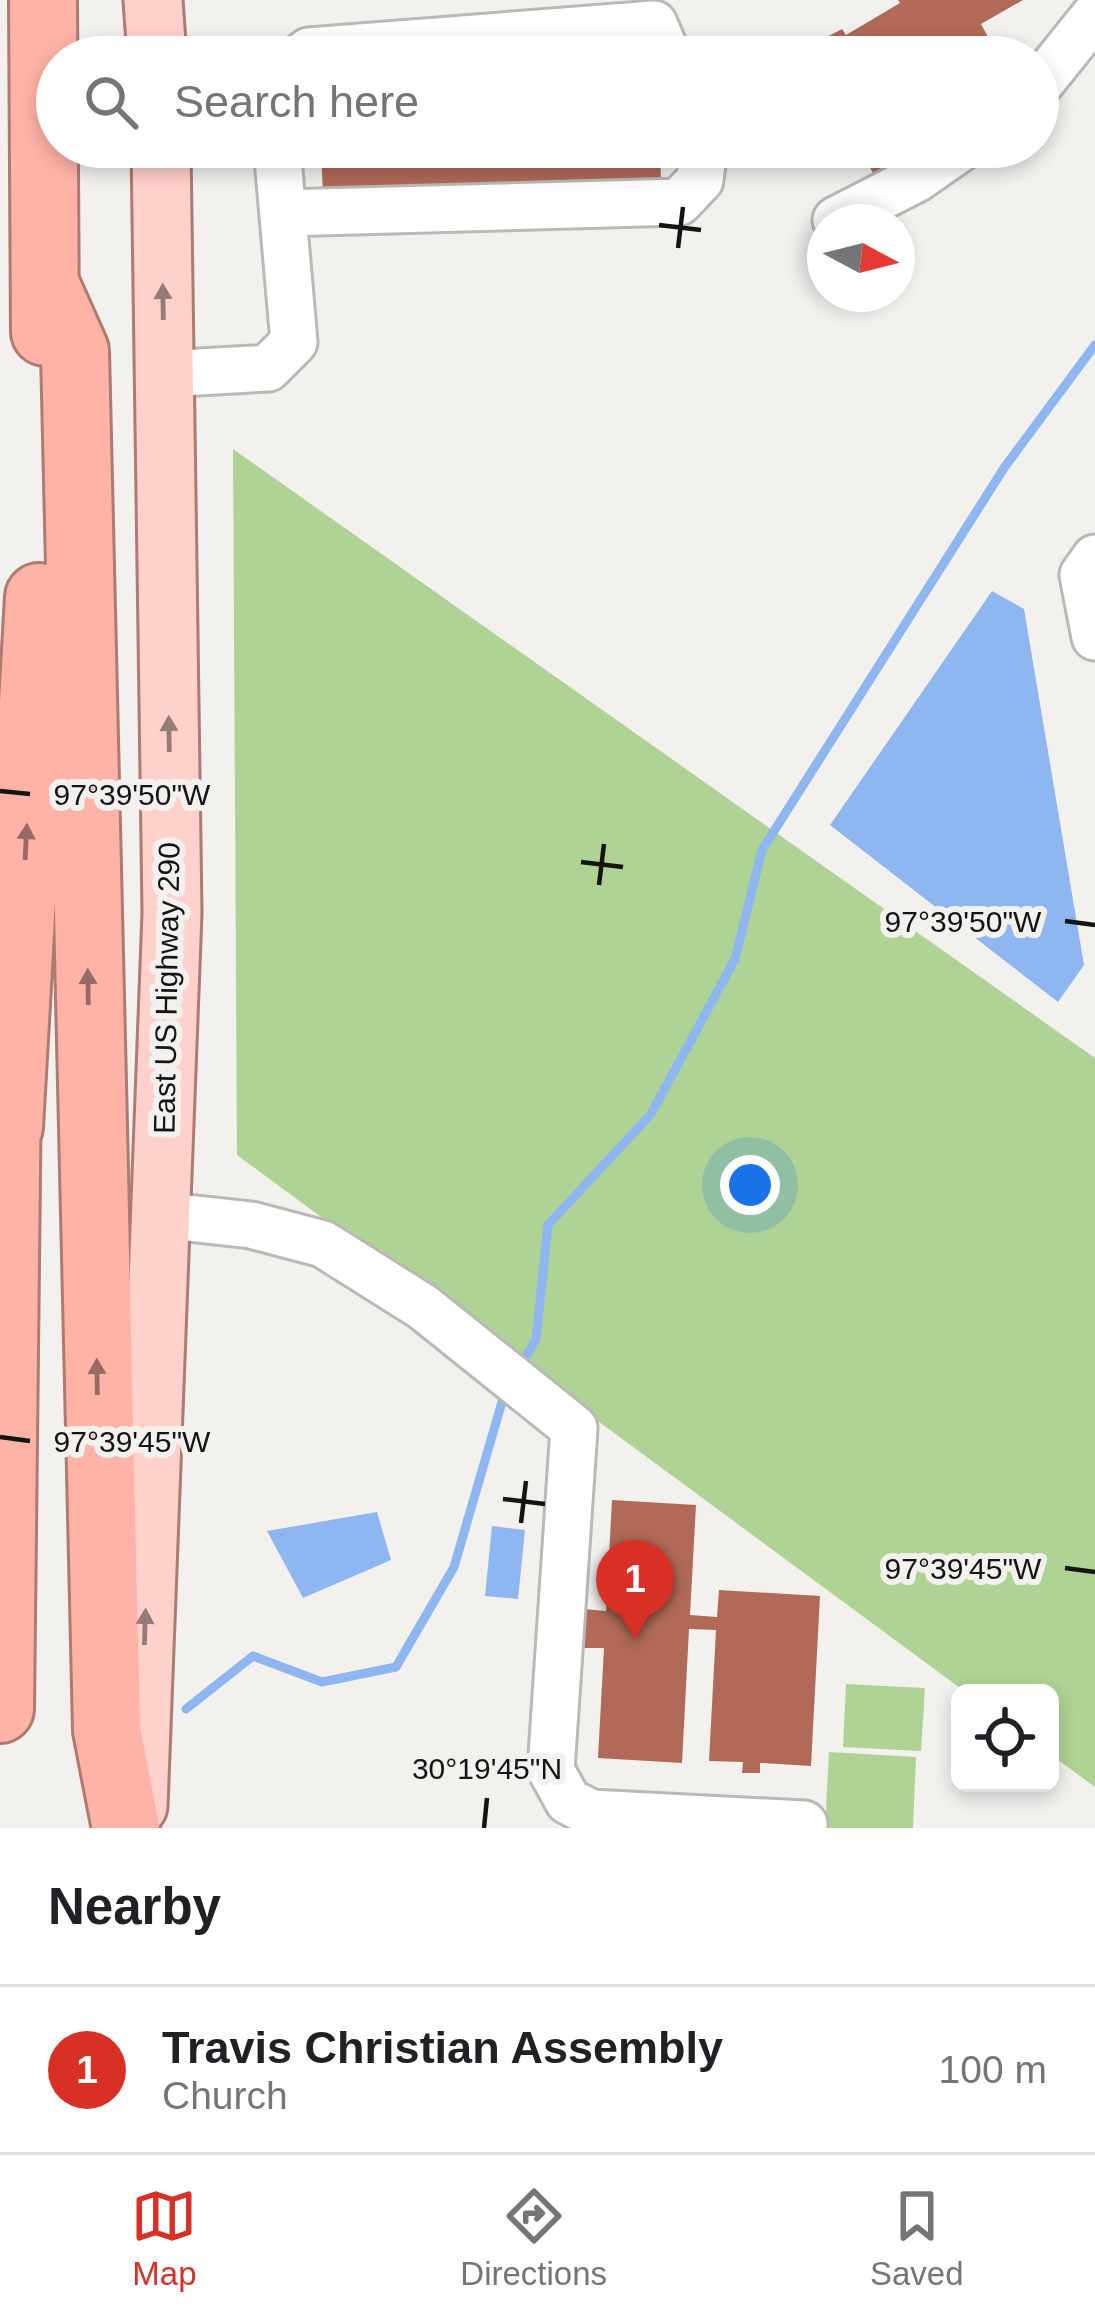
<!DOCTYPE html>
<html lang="en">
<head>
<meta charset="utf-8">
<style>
	:root { --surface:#fff; --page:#f2f2f2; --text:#202124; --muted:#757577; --line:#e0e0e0; --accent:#d93025 }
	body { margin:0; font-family:Arial,sans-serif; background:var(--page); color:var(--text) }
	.controls { position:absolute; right:36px; bottom:36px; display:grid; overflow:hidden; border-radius:18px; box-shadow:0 6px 18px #0003 }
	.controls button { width:108px; height:108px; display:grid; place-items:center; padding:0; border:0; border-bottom:3px solid var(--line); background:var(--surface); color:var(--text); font:60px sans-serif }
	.compass { position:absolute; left:807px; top:204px; width:108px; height:108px; border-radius:50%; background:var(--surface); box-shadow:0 6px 18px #0003; rotate:97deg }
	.you { position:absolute; left:750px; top:1185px; width:42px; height:42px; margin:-30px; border:9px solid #fff; border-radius:50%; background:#1a73e8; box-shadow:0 0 0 18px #1a73e833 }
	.badge { display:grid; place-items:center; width:78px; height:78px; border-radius:50%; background:var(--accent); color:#fff; font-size:39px; font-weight:700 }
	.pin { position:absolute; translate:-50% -99px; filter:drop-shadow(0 3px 6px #0008) }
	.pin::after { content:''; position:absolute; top:63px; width:42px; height:36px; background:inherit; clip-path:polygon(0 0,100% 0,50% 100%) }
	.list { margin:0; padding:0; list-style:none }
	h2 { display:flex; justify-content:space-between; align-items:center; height:156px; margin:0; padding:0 48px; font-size:51px }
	h2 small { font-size:39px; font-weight:400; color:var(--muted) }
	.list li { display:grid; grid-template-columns:78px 1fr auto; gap:36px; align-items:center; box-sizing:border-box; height:168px; padding:0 48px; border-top:3px solid var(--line) }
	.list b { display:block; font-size:45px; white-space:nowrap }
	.list p { margin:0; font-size:39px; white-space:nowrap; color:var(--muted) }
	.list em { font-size:39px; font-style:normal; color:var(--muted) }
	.icon { flex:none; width:66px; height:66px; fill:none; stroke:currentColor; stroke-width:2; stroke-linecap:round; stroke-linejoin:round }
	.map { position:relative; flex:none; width:1095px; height:1828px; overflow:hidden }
	.search { position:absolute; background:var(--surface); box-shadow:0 6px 18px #0003; left:36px; right:36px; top:36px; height:132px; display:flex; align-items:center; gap:30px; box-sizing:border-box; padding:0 42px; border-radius:66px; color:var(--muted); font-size:45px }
	.sheet { height:324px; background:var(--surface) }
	nav { display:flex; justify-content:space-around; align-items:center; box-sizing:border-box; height:168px; border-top:3px solid var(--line); background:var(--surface); font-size:33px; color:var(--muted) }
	nav a { display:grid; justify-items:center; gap:6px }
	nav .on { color:var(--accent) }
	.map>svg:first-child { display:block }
	.green { fill:#afd394 }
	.water { fill:#8eb6f0 }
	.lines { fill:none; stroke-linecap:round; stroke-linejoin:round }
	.stream { stroke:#8eb6f0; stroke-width:9 }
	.building { fill:#b06a57 }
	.minor-casing { stroke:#bab9b5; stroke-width:51 }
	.major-casing { stroke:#ad7b72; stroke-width:63 }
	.highway-casing { stroke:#ad7b72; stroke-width:72 }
	.minor { stroke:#fff; stroke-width:45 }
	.major { stroke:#ffd1ca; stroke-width:57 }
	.highway { stroke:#ffb2a6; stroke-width:66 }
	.oneway { fill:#957c77 }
	.oneway2 { fill:#956b63 }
	.ticks { fill:none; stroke:#141412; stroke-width:4.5 }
	.labels { text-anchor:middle; stroke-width:12; stroke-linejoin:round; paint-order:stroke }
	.street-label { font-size:30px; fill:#141412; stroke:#f2f1ee }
	.ticks-label { font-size:30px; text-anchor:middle; fill:#141412; stroke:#f2f1ee; stroke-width:12; stroke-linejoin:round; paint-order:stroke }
</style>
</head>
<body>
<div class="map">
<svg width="1095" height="1828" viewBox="0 0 1095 1828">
	<rect width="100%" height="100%" fill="#f2f1ee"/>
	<!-- green -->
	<path class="green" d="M233 449 1095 1058V1787L1050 1754V1693H967L237 1155Z
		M846 1684 925 1688 921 1751 843 1747Z
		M829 1752 916 1757 913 1828H825Z"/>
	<!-- water -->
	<path class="water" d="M992 591 1024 609 1084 965 1058 1002 830 825Z
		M377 1512 391 1560 303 1598 267 1531Z
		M492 1526 525 1530 518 1599 485 1596Z"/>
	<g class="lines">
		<!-- stream -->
		<path class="stream" d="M527 1355 536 1339 548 1225 651 1114 735 959 762 850 1004 468 1095 345
			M186 1709 253 1656 322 1682 396 1667 454 1567 502 1402"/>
	</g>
	<!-- building -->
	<path class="building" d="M898 0H1023L981 24 989 39 961 57H806L825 46 821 40 842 29 846 35 900 3Z
		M321 147H660L661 179 323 197Z
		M866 147H919L873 173 861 150Z
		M612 1500 696 1505 690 1615 717 1617 719 1590 820 1596 811 1766 760 1763V1773H742L743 1762 709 1761 716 1630 689 1629 682 1763 598 1758 604 1648H582L584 1609 606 1611Z"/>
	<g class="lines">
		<defs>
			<path id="minor" d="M301 57 309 51 654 24 668 57
				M1038 86 1095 15
				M283 213 679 202 700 180 704 147
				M836 220 916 179 962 147
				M164 374 268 368 294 342 277 147
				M1095 558 1083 575 1095 637
				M161 1215 251 1225 323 1244 423 1307 574 1428 551 1770 568 1801 591 1813 804 1824"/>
			<path id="major" d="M153 0 157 57
				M138 1806 172 913 161 147"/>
			<path id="highway" d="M43 0 45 332
				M46 286 75 351 107 1730 126 1828
				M9 1127 39 597
				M0 1709 7 1083"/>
		</defs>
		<!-- minor casing -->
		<use href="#minor" class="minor-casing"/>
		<!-- major casing -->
		<use href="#major" class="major-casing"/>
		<!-- highway casing -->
		<use href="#highway" class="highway-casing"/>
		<!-- minor -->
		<use href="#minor" class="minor"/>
		<!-- major -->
		<use href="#major" class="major"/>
		<!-- highway -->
		<use href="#highway" class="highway"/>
	</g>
	<!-- one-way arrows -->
	<defs><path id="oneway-solid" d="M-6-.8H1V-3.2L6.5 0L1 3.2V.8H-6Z" transform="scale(3)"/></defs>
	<g class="oneway">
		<use href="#oneway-solid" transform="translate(163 302) rotate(-91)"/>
		<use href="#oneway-solid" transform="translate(169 734) rotate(-91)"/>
		<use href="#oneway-solid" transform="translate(145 1627) rotate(-88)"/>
	</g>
	<g class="oneway2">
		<use href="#oneway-solid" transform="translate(26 842) rotate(-87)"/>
		<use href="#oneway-solid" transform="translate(88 987) rotate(-91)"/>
		<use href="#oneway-solid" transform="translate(97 1377) rotate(-91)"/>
	</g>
	<!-- ticks -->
	<path class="ticks" d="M659 225 701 230M678 248 683 207M0 791 30 794M581 862 623 867M599 885 604 844M1065 921 1095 925M0 1437 30 1441M503 1499 545 1504M521 1523 526 1481M1065 1568 1095 1572M484 1828 487 1798"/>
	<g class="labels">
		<!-- street labels -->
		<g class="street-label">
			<text transform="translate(167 988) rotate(-89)" y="10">East US Highway 290</text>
		</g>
	</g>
	<g class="ticks-label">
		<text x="132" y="805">97°39'50"W</text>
		<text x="963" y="932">97°39'50"W</text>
		<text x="132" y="1452">97°39'45"W</text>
		<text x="963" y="1579">97°39'45"W</text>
		<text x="487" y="1779">30°19'45"N</text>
	</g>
</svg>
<div class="controls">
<button><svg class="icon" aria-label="locate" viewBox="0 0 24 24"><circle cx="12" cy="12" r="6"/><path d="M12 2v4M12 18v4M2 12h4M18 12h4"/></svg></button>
</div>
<svg class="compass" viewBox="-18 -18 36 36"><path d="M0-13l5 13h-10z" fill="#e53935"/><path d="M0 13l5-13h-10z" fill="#757577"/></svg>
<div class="you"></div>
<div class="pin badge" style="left:635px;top:1639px">1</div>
<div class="search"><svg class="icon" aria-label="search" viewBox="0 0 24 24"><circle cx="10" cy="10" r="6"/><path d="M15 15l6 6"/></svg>Search here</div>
</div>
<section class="sheet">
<h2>Nearby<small></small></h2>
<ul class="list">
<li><span class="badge">1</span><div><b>Travis Christian Assembly</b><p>Church</p></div><em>100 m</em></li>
</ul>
</section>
<nav>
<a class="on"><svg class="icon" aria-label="map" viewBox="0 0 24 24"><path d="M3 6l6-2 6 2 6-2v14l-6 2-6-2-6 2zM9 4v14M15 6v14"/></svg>Map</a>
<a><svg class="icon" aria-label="directions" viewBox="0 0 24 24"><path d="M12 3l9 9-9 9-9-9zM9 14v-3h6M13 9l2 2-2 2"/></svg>Directions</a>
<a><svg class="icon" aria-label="saved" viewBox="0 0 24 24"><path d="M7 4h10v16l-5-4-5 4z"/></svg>Saved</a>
</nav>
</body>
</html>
